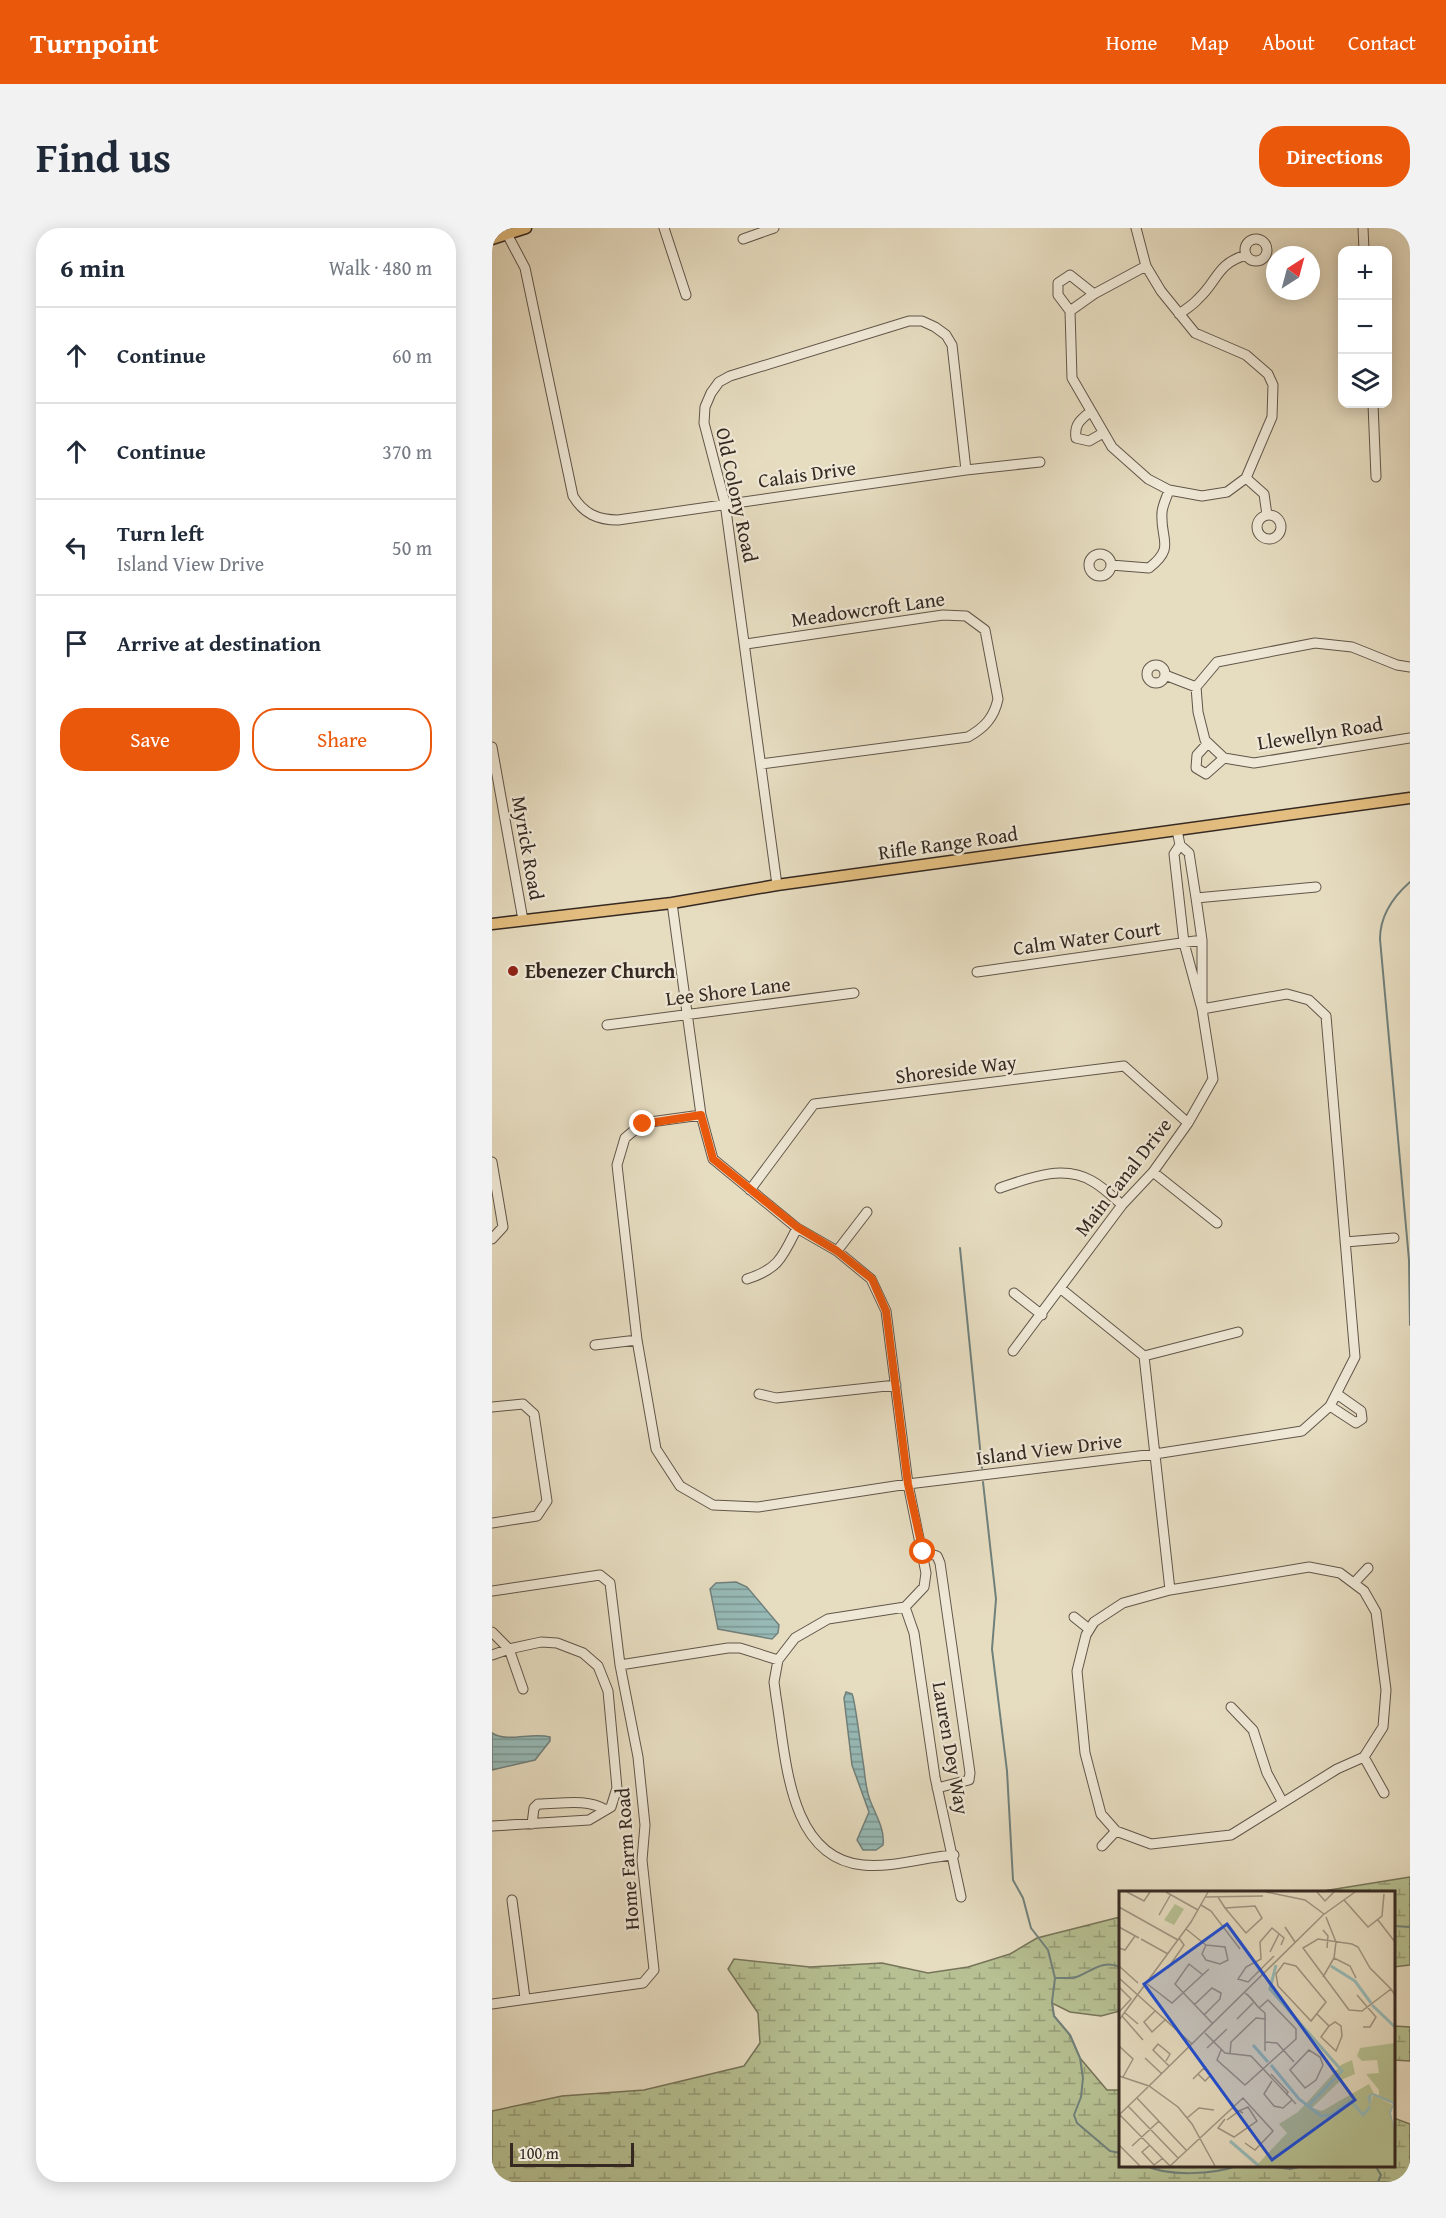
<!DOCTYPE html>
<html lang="en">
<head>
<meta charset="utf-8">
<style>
	:root { --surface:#fff; --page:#f2f2f3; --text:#1f2937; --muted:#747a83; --line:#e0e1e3; --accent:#ea580c }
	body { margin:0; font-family:"Gentium Book Plus",serif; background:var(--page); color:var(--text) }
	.controls { position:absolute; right:18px; top:18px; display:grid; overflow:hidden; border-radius:12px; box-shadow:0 3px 15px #0003 }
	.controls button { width:54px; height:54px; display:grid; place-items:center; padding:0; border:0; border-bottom:2px solid var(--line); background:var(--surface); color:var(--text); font:30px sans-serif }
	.compass { position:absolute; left:774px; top:18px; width:54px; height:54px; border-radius:50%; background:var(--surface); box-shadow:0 3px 15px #0003; rotate:36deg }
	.scale { position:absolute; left:18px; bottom:15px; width:124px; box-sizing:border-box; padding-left:6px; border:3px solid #352922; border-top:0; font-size:16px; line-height:21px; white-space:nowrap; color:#352922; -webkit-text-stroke:4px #efe8d6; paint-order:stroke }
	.stop { position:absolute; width:18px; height:18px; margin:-14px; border:4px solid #ea580c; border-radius:50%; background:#fff }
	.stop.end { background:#ea580c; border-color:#fff; box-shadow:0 2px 6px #0008 }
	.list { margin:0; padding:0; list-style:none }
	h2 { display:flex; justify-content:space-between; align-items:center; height:78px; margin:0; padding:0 24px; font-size:26px }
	h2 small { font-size:20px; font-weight:400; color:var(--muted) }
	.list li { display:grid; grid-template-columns:39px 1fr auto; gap:18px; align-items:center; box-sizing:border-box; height:96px; padding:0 24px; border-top:2px solid var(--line) }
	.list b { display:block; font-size:22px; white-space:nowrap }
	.list p { margin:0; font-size:20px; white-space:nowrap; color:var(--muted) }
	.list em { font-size:20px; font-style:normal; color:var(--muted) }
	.actions { display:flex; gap:12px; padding:18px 24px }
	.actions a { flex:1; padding:14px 0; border:2px solid var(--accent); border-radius:24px; text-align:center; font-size:21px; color:var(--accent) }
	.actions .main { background:var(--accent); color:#fff }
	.icon { flex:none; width:33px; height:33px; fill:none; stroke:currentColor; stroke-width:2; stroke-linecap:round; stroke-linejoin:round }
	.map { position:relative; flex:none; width:918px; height:1954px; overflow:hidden; border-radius:24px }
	header { display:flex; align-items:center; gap:36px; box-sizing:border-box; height:84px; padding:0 30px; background:var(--accent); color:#fff }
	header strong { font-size:28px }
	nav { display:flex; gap:33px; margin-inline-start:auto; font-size:21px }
	.intro { display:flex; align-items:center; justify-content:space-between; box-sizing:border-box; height:144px; padding:0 36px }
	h1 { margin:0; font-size:42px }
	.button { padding:15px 27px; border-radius:24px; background:var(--accent); color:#fff; font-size:21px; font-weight:700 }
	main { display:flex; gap:36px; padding:0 36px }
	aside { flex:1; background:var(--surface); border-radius:24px; box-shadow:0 3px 15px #0003 }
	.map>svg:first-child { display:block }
	.wetland { fill:url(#wetland-marsh); stroke:#76745a; stroke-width:1.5 }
	.water { fill:url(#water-rules); stroke:#70807b; stroke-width:1.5 }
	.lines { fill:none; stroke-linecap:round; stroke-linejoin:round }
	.stream { stroke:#70807b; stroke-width:2 }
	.minor-casing { stroke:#61564a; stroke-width:11 }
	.major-casing { stroke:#352922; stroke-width:13 }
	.minor { stroke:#efe8d6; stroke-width:9 }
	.major { stroke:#e3be80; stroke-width:10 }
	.route { stroke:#ea580c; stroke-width:8 }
	.poi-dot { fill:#8f2418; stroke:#efe8d6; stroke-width:2 }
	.labels { text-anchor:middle; stroke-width:4.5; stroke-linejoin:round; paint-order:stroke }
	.street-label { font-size:20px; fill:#352922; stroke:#efe8d6 }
	.poi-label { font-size:20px; font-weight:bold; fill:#352922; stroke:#efe8d6; text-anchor:start }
	.inset-river { fill:none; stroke:#97bab7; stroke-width:3 }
	.inset-road { fill:none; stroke:#9f9481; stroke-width:1.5 }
	.view { fill:#1d4ed8; fill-opacity:0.15; stroke:#1d4ed8; stroke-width:3 }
	.inset-edge { fill:none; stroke:#352922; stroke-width:3 }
</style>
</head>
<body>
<header>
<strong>Turnpoint</strong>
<nav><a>Home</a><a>Map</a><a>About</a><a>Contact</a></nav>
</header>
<div class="intro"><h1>Find us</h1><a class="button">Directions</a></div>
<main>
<aside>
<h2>6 min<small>Walk · 480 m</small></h2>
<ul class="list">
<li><svg class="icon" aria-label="ahead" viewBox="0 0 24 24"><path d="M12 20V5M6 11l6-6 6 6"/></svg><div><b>Continue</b></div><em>60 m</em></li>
<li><svg class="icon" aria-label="ahead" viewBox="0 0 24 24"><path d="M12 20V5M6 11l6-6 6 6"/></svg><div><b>Continue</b></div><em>370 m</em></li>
<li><svg class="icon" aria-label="left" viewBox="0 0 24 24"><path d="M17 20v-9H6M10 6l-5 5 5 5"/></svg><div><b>Turn left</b><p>Island View Drive</p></div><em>50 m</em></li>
<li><svg class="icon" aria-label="arrive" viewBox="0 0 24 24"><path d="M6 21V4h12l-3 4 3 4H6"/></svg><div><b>Arrive at destination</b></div></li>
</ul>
<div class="actions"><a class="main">Save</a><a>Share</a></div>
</aside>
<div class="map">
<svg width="918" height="1954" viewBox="0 0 918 1954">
	<defs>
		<pattern id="wetland-marsh" width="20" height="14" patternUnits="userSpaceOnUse" patternTransform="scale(1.5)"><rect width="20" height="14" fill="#b6c092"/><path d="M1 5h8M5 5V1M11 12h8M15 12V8" fill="none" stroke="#959c77"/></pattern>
		<pattern id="water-rules" width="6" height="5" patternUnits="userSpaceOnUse" patternTransform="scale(1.5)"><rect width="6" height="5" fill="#97bab7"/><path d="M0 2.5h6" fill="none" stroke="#7c9794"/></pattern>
	</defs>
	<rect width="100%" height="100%" fill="#e6dcc0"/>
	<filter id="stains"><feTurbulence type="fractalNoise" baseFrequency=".00333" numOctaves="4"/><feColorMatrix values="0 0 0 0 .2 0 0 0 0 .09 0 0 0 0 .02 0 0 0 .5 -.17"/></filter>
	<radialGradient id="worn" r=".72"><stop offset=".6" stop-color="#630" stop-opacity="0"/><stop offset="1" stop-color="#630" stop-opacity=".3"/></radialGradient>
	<!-- wetland -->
	<path class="wetland" d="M918 1649V1737L902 1739V1664H825Z
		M628 1689V1783L609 1788 578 1784 560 1775 562 1788 578 1807 588 1830 615 1862H628V1938H902V1890L918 1896V1954H0V1883L70 1868 152 1862 252 1838 268 1815 266 1785 236 1741 242 1731 318 1739 390 1735 436 1745 476 1739 518 1726 545 1710Z
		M902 1798 918 1799V1833L902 1832Z"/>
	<!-- water -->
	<path class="water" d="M244 1354 255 1359 287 1397 286 1405 280 1411 226 1401 218 1361 224 1355Z
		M354 1464 360 1466C363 1470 370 1529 372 1540 373 1551 375 1567 380 1577 385 1589 393 1603 391 1617L384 1622H371L365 1612 377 1584 360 1537 352 1470Z
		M0 1505C16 1515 39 1504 58 1509V1513L43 1532 0 1542Z"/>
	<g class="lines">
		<!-- stream -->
		<path class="stream" d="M918 654C901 669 888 689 888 711L917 1032 918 1097
			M468 1020 490 1240
			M491 1254 504 1371 500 1421 515 1543 521 1652 531 1670 539 1700 556 1722 563 1750 560 1774 562 1788 578 1807 588 1830 591 1850 589 1869 582 1887 585 1895 618 1923 628 1925
			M902 1698 918 1699
			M563 1750C571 1750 581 1751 587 1748 602 1741 612 1732 628 1739
			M655 1938C677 1949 722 1946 745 1938
			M776 1938 798 1941 811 1938
			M873 1938 884 1939 889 1947 886 1954"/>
		<defs>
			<path id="minor" d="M172 0 194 67
				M644 0 654 38 669 63 703 105 754 127 776 146 781 157 780 189 754 250 735 264 710 268 677 262 656 251 620 219 580 150 578 83 602 66 654 38
				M871 0 872 22
				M15 6 33 40 81 268C92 286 106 292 126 292L474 242 548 234
				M251 11 282 0
				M753 22a11 11 0 1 1 22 0a11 11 0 1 1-22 0Z
				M578 83 566 67V55L578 47 602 66
				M687 86C694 81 701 77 706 71 726 53 724 36 754 27
				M881 176 884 249
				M598 184C588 192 582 197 584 210L597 213 611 205
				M754 250 772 266 775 287
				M765 299a12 12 0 1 1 24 0a12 12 0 1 1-24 0Z
				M597 337a11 11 0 1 1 22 0a11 11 0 1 1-22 0Z
				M619 337 657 340C684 319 668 312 670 285 670 278 675 269 677 262
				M254 416 451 387 474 388 493 402 506 471C502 490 492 500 476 509L269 536
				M655 446a9 9 0 1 1 18 0a9 9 0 1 1-18 0Z
				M918 439 905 437 860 419 823 415 725 434 704 459 706 484 713 512 732 530 762 535 918 510
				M673 447 704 459
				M716 515 705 527 704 540 714 546 732 530
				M0 519 31 692
				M685 602 688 617 697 625 704 670 710 712V781L692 715 682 626 688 617
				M285 657 233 275 212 195 213 179 219 165 227 154 238 148 417 93H430L443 99 454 107 460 117 474 242
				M704 670 824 659
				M180 675 209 887 221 931 305 1000 345 1023 379 1051 394 1083 416 1256 434 1345 432 1359 413 1379 336 1391 303 1410 286 1432 282 1454 284 1469C294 1526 295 1630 371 1637 401 1640 432 1629 462 1627
				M485 744 710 712
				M115 797 362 765
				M209 887 151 895 133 910 125 937 145 1112 164 1221 188 1258 221 1277 266 1279 416 1256 663 1226 810 1203 838 1178 863 1129 834 788 817 772 795 766 710 781 721 851 696 895 661 944 630 977 521 1123
				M0 934 11 999 0 1011
				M661 944 725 995
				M508 960C537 950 571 936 600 953 611 959 621 969 630 977
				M258 962 322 876 632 838 696 895
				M853 1014 902 1010
				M345 1023 375 984
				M255 1051C287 1041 291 1028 305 1000
				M568 1060 652 1128 678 1362
				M522 1065 550 1087
				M103 1117 145 1112
				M652 1128 746 1104
				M267 1166 284 1170 404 1157
				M838 1178 864 1195 870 1191 869 1183 845 1166
				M0 1179 31 1176 42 1186 55 1273 45 1288 0 1295
				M431 1324 445 1328 448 1335 478 1545 477 1552 445 1560
				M817 1339 848 1345 872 1363 884 1384 894 1462 891 1499 872 1529 845 1541 739 1607 659 1616 624 1603 609 1586 593 1525 585 1443 594 1407 602 1394 631 1375 678 1362Z
				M862 1355 876 1340
				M0 1363 108 1347 118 1355 128 1437 146 1529 153 1597 150 1632 162 1742 151 1755 0 1776
				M413 1379 422 1405 443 1549 469 1669
				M582 1389 597 1401
				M0 1404 17 1421 49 1414 65 1415 91 1425 106 1438 116 1463 125 1560 119 1579 97 1592 0 1598
				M0 1427 17 1421 31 1461
				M128 1437 236 1420H248L286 1432
				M739 1479 761 1502 775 1545 790 1573
				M872 1529 892 1565
				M40 1596 42 1580 46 1576C69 1576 94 1570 114 1582
				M610 1618 624 1603
				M20 1672 33 1770"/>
			<path id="major" d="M0 11 34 0
				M0 696 180 675 285 657 918 570"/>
		</defs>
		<!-- minor casing -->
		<use href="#minor" class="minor-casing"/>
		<!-- major casing -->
		<use href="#major" class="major-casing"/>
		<!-- minor -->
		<use href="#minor" class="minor"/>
		<!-- major -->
		<use href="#major" class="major"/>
	</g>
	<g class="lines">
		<!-- route -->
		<path class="route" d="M151 896 209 887 221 931 305 999 345 1023 380 1051 394 1083 416 1256 431 1324"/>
	</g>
	<!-- markers -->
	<circle class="poi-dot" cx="21" cy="743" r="6"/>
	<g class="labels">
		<!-- street labels -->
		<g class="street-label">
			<text transform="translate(315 246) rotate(-8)" y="7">Calais Drive</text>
			<text transform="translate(245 267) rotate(78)" y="7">Old Colony Road</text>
			<text transform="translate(376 381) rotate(-8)" y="7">Meadowcroft Lane</text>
			<text transform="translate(828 505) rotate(-9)" y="7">Llewellyn Road</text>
			<text transform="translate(456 615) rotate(-8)" y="7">Rifle Range Road</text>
			<text transform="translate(36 620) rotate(80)" y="7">Myrick Road</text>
			<text transform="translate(595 710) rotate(-8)" y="7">Calm Water Court</text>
			<text transform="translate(236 763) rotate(-7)" y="7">Lee Shore Lane</text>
			<text transform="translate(464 841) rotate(-7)" y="7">Shoreside Way</text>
			<text transform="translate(631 949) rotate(-52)" y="7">Main Canal Drive</text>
			<text transform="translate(557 1221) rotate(-7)" y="7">Island View Drive</text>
			<text transform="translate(459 1520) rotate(80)" y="7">Lauren Dey Way</text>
			<text transform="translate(135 1631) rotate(-94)" y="7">Home Farm Road</text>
		</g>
		<!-- poi labels -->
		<g class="poi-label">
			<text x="33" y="750">Ebenezer Church</text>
		</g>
	</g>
	<!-- overview -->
	<g transform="translate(627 1663)">
		<rect width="276" height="276" fill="#e6dcc0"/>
		<path d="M56 13 65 18 55 34 45 29Z" fill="#b6c092"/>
		<path d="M276 152V213L260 205V199L247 183 260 182 258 169 243 170 238 165 241 157ZM233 169 236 183 222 189 193 217 203 220 250 193 255 203 248 205 251 214 254 204 274 214 271 219 276 242V275H137L168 242 160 233 179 221 222 174Z" fill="#b6c092"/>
		<path d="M254 202 276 211 272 222 276 242 270 221 274 213 253 204 251 217 248 205Z" fill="#97bab7"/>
		<path class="inset-river" d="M157 74 151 98 223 180 190 214M212 75 236 90 252 112M253 114 276 136M134 154 149 171M152 174 180 208 202 225 212 224 232 210 244 224 251 216M111 250 140 275"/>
		<path class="inset-road" d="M8 1 25 10 31 1M47 1 79 19M147 1 186 9 205 23M198 1 206 10 215 1M86 6 144 5M99 6 106 17 127 42 143 27 136 15 106 17M225 9 249 36 263 25 265 3M82 14 92 20 121 58M0 16 59 49M40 24 52 3M259 29 276 51M0 36 20 47M166 36 176 51M67 38 87 54 106 56 109 69 101 73 87 69 83 63 87 54M204 39 209 45 208 57M22 48 49 63M0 57 6 59 16 45M151 61 160 43M155 65 129 91 119 88 127 76 142 68 141 51 153 37 165 47 162 54M215 67 231 75 237 87M165 72 177 75 207 111 192 130 159 95 157 83ZM0 75 19 92M49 77 65 54 60 47M84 84 70 73 56 93 93 132M204 86 215 67 217 51 207 26M0 87 73 153M27 92 53 112 90 78M0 96 12 108 0 121M272 98 243 120 230 119 184 57 199 48 233 53 239 56 251 77 272 98 276 104M126 102 132 107 140 117 128 103M238 104 257 126 251 136H244M75 114 93 97 102 102 101 108 85 124M36 120 25 131 33 141 47 128M5 121 19 133M198 123 210 135 216 131 222 135 223 145 217 160 202 146 210 135M3 125 24 149M118 128 134 112M0 129 72 31 89 1M86 142 106 162 132 165 177 213M146 151 158 152 175 171M0 155 14 168 4 186M88 157 108 138M102 159 98 169 126 194 177 148V138L149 109 140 117 146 122V160M190 159 201 166 204 174 197 189 186 197 171 179ZM111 163 112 151 137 127 147 128M26 167 43 183M47 170 51 163 39 153 34 159 50 175M152 183 169 201 167 204M0 185 30 195 59 216 73 233 96 275M74 188 85 177 92 184 86 190 79 183M153 190 145 203 155 215 164 217 173 209M30 195 204 24 236 1M18 207 68 260M9 215 59 267M0 223 51 275M0 224 29 196M68 227 80 217 95 219M106 228 99 237 115 246 138 230 129 216 120 220 113 217M108 229 120 220 124 222M0 254 21 275M31 254 23 261 35 274 44 267M13 255 40 230M51 275 124 207 154 240 136 259 126 252"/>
		<path class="view" d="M108 33 236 209 153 269 25 93Z"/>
		<rect width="276" height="276" class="inset-edge"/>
	</g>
	<rect width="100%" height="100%" filter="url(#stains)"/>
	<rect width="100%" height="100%" fill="url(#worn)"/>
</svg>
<div class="controls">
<button>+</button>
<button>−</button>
<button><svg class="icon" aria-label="layers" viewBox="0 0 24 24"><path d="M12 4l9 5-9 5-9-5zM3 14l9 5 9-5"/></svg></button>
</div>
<svg class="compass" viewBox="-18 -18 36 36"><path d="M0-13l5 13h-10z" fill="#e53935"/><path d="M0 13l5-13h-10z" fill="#747a83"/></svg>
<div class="scale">100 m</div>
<div class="stop" style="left:431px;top:1324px"></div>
<div class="stop end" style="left:151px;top:896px"></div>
</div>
</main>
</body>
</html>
